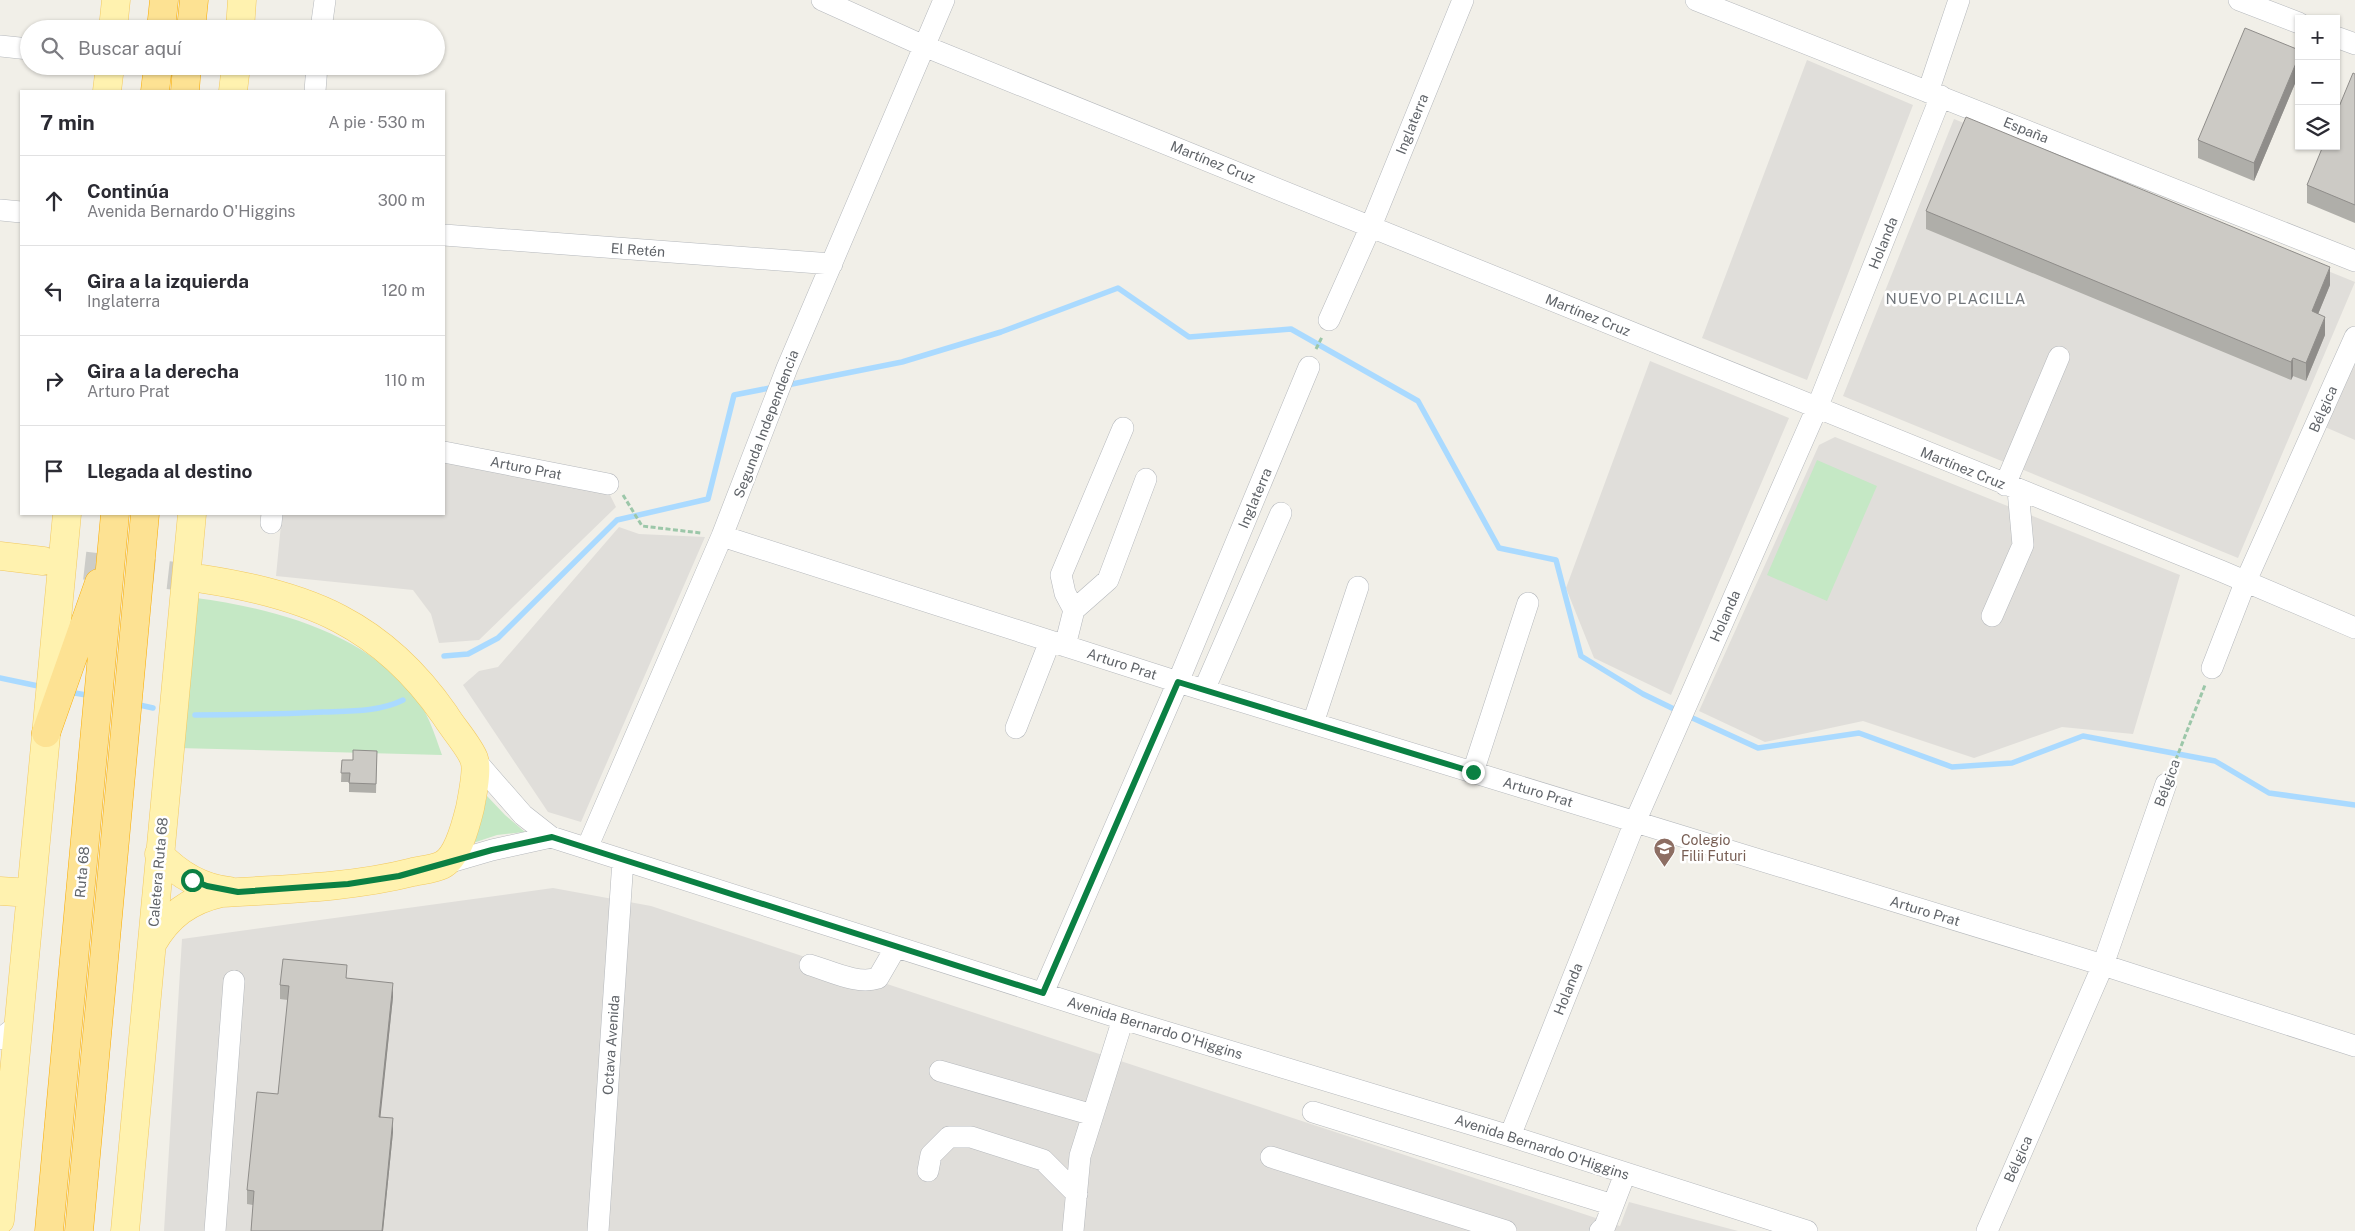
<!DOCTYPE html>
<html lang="es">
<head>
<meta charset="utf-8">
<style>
	:root { --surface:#fff; --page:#f7f7f7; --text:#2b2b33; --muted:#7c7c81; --line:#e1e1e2 }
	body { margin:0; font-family:"Public Sans",sans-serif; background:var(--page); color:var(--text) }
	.controls { position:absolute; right:15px; top:15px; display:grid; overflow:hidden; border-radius:0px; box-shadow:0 1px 4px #0004 }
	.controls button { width:45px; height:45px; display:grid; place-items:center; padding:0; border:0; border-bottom:1px solid var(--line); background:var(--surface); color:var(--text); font:25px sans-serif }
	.stop { position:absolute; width:15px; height:15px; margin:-11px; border:4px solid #0b8043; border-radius:50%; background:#fff }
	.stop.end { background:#0b8043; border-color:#fff; box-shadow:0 1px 5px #0008 }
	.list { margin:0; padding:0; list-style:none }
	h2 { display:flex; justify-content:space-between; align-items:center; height:65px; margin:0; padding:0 20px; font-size:21px }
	h2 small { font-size:16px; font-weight:400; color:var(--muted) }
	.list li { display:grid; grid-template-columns:32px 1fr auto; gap:15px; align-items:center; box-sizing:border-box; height:90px; padding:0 20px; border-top:1px solid var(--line) }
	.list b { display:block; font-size:19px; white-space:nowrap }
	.list p { margin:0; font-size:16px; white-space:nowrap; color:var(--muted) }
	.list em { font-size:16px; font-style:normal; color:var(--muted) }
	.icon { flex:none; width:28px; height:28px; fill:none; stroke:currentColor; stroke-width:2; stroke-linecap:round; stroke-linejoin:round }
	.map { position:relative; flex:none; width:2355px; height:1231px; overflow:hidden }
	.search { position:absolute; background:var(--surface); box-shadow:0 1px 4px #0004; left:20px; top:20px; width:425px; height:55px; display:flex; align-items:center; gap:12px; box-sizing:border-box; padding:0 18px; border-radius:28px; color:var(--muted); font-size:19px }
	.panel { position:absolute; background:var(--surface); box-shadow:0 1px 4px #0004; left:20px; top:90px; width:425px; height:425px; border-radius:0px }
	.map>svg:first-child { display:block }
	.industrial { fill:#e0deda }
	.green { fill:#c5e8c5 }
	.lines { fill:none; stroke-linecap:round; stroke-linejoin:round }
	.stream { stroke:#aadaff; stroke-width:5.5 }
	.major-tunnel { stroke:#ccccc8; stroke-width:28; stroke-dasharray:28 14; stroke-linecap:butt }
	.minor-casing { stroke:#b5b8bc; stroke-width:22 }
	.major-casing { stroke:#f2c960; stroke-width:29 }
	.highway-casing { stroke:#f9ab00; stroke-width:29 }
	.path { stroke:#9cc7a9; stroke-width:3; stroke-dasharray:5 2.5; stroke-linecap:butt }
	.minor { stroke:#fff; stroke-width:21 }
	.major { stroke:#fff2af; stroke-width:28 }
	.highway { stroke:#fde293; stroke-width:28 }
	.wall { fill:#afaea9 }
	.shaded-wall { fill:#8f8d8a }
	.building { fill:#cccac5; stroke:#8f8d8a }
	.route { stroke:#0b8043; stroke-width:6 }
	.labels { text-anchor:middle; stroke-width:5; stroke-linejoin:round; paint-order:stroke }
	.street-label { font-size:14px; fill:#5f6368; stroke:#fff }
	.education-label { font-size:14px; fill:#785e54; stroke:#fff; text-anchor:start }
	.neighbourhood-label { font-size:15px; letter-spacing:1px; fill:#70757a; stroke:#fff }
</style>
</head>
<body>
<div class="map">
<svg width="2355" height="1231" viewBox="0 0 2355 1231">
	<rect width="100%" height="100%" fill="#f1efe8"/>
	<!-- industrial -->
	<path class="industrial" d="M1807 60 1913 105 1807 380 1702 338Z
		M1954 119 2355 282 2238 558 1843 396Z
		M1650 361 1789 418 1671 695 1594 658 1566 588Z
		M2355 363V440L2325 427Z
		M1835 437 2180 575 2133 734 2062 727 1974 758 1863 721 1765 742 1699 711 1819 445Z
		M444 458 609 493 616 507 479 640 439 643 431 614 413 590 276 576 282 514H444Z
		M619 527 639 534 705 537 581 822 548 812 463 685 479 671 498 667Z
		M553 888 651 906 1620 1226 1629 1202 1738 1231H164L182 939Z"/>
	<!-- green -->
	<path class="green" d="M1817 460 1877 486 1827 601 1767 575Z
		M196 598C272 608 361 632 412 693 428 711 434 733 442 755L178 748Z
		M487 796 505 815 525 832 497 835 470 844 481 821Z"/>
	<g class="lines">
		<!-- stream -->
		<path class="stream" d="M787 385 902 362 1001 332 1118 288 1189 337 1291 329 1418 401 1499 548 1556 560 1581 656 1643 694 1678 711
			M444 656 468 654 498 638 617 520 708 499 734 395 775 387
			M0 678 43 687
			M69 692 92 696
			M135 704 153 708
			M195 715C238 715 280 714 323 712 349 711 379 712 403 700
			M1686 715 1758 748 1859 733 1952 767 2012 763 2083 736 2215 761 2269 793 2355 805"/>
		<!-- major-tunnel -->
		<path class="major-tunnel" d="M43 561 203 579"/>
		<defs>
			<path id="minor" d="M822 0 924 46 2221 571 2355 628
				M1696 0 2355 261
				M2239 0 2299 23
				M321 29 325 0
				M2336 37 2355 44
				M0 46 29 49
				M315 91 317 66
				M1928 92 1959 0
				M0 210 21 212
				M444 235 832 264
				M1329 320 1371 226 1463 0
				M444 452 608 484
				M2005 485 2059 357
				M271 523 272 514
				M722 536 1178 682 2103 965 2355 1046
				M1074 610 1108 580 1146 479
				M1992 616 2023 545 2018 490
				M1065 646 1074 610 1065 593 1061 575 1123 428
				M2212 668 2245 583 2355 337
				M1204 690 1281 513
				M1313 723 1358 587
				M1016 728 1050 641
				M475 760 523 815 551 837
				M1473 772 1528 603
				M587 848 722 536 787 368 944 0
				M444 864 492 850 551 837 1123 1019 1510 1136 1807 1231
				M810 965C831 971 857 985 878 978L896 947
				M1043 993 1178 682 1309 367
				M0 1039 17 1026
				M940 1071 1093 1115
				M1313 1112 1613 1205
				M1510 1136 1635 822 1817 408 1941 96
				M1271 1157 1506 1231
				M928 1171 931 1155 949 1137H971L1043 1160 1077 1194
				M215 1231 234 981
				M598 1231 623 860
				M1073 1231 1080 1156 1123 1019
				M1600 1231 1605 1226 1625 1174
				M1987 1231 2103 965 2166 784"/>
			<path id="major" d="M113 29 116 0
				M240 29 242 0
				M107 91 110 66
				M233 91 236 66
				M0 556 43 561
				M159 854C178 874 200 888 229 891
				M0 891 31 893
				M152 944C168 916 189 900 221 893 285 889 350 888 413 872 422 870 434 869 442 865 458 857 466 824 470 808 472 797 478 769 474 759 470 747 452 727 445 715 382 624 308 595 203 579
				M0 1220 67 514
				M125 1231 192 514"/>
			<path id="highway" d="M161 29 164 0
				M191 29 194 0
				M155 91 158 66
				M185 91 187 66
				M46 733 99 583
				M49 1231 115 514
				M79 1231 145 514"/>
		</defs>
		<!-- minor casing -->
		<use href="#minor" class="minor-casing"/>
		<!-- major casing -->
		<use href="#major" class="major-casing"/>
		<!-- highway casing -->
		<use href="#highway" class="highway-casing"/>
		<!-- path -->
		<path class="path" d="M1316 349 1322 337
			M623 495 642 526 701 533
			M2173 767 2205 685"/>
		<!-- minor -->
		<use href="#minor" class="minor"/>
		<!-- major -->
		<use href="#major" class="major"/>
		<!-- highway -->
		<use href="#highway" class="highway"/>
	</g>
	<!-- wall -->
	<path class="wall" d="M2299 50V74L2254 181 2198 158V140Z
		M2355 74V223L2307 203V185Z
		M1926 211 2330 285 2318 314 2325 335 2306 381 2293 376 2291 380 1926 229Z
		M377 751 376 793 349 792V782H341L342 760H353Z
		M347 978 393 997 380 1117 393 1132 383 1231H251L253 1205 247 1204V1190L278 1094 288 1000 280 999V985Z"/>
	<!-- shaded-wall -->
	<path class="shaded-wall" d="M2299 56V74L2254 181V163Z
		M2330 267V285L2312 329V311Z
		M2325 317V335L2306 381V363Z
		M2293 358V376L2291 380V362Z
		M393 983V997L379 1131V1117Z
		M393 1118V1132L383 1231H382Z"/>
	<!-- building -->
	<path class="building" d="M2245 28 2299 50V56L2254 163 2198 140Z
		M2353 73 2355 74V205L2307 185 2323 146H2336V114Z
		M1966 117 2330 267 2312 311 2325 317 2306 363 2293 358 2291 362 1926 211Z
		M353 750 377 751 376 784 349 783 350 773H341L342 760H353Z
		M283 959 347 965 346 978 393 983 379 1117 393 1118 382 1231H251L254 1191 247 1190 257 1092 278 1094 289 986 280 985Z"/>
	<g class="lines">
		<!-- route -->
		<path class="route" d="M192 880 207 886 238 892 348 884 399 876 492 850 552 837 1043 993 1178 682 1473 772"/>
	</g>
	<!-- icons -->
	<defs>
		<symbol id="school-pin" viewBox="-11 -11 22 30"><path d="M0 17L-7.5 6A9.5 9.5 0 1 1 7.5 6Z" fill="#8d6e63" stroke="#fff"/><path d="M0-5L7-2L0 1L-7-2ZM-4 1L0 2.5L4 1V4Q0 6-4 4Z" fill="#fff"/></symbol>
	</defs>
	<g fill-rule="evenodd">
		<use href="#school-pin" x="1652" y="836" width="25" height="34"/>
	</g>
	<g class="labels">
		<!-- street labels -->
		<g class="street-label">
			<text transform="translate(1412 124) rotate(-68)" y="5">Inglaterra</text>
			<text transform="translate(2026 130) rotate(22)" y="5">España</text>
			<text transform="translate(1213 162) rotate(22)" y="5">Martínez Cruz</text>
			<text transform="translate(1883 243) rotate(-68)" y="5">Holanda</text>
			<text transform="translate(638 250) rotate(4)" y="5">El Retén</text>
			<text transform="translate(1588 315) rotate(22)" y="5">Martínez Cruz</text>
			<text transform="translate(2323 409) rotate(-66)" y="5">Bélgica</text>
			<text transform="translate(766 424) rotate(-69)" y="5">Segunda Independencia</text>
			<text transform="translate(526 468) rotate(11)" y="5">Arturo Prat</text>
			<text transform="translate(1963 468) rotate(22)" y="5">Martínez Cruz</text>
			<text transform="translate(1255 498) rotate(-67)" y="5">Inglaterra</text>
			<text transform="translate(1725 616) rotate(-66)" y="5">Holanda</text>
			<text transform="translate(1122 664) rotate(18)" y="5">Arturo Prat</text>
			<text transform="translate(2167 783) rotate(-70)" y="5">Bélgica</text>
			<text transform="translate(1538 792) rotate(17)" y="5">Arturo Prat</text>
			<text transform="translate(82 872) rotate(-85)" y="5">Ruta 68</text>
			<text transform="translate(158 872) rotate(-85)" y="5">Caletera Ruta 68</text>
			<text transform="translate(1925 911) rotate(17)" y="5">Arturo Prat</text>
			<text transform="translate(1568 989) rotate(-68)" y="5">Holanda</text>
			<text transform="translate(1155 1028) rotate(17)" y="5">Avenida Bernardo O'Higgins</text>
			<text transform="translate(611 1045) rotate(-86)" y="5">Octava Avenida</text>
			<text transform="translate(1542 1147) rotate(18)" y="5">Avenida Bernardo O'Higgins</text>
			<text transform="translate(2018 1159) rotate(-66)" y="5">Bélgica</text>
		</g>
		<!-- education labels -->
		<g class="education-label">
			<text x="1681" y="845">Colegio<tspan x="1681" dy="16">Filii Futuri</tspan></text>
		</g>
		<!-- neighbourhood labels -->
		<g class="neighbourhood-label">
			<text x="1956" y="304">NUEVO PLACILLA</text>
		</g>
	</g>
</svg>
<div class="controls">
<button>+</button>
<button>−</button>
<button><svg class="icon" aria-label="layers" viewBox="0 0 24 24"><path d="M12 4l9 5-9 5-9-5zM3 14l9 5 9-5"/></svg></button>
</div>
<div class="stop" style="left:192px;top:880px"></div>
<div class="stop end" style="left:1473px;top:772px"></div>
<div class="search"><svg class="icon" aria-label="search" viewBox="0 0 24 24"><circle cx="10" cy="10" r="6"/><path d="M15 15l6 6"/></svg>Buscar aquí</div>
<section class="panel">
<h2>7 min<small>A pie · 530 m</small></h2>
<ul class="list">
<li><svg class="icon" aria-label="ahead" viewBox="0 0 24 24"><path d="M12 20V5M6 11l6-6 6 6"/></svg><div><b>Continúa</b><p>Avenida Bernardo O'Higgins</p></div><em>300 m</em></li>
<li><svg class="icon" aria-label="left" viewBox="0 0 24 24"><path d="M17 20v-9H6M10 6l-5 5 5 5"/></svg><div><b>Gira a la izquierda</b><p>Inglaterra</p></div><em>120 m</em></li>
<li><svg class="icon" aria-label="right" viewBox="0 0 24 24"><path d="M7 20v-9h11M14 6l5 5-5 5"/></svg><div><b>Gira a la derecha</b><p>Arturo Prat</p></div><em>110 m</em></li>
<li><svg class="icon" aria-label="arrive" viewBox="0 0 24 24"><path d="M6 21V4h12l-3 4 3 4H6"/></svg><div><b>Llegada al destino</b></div></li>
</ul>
</section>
</div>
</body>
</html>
